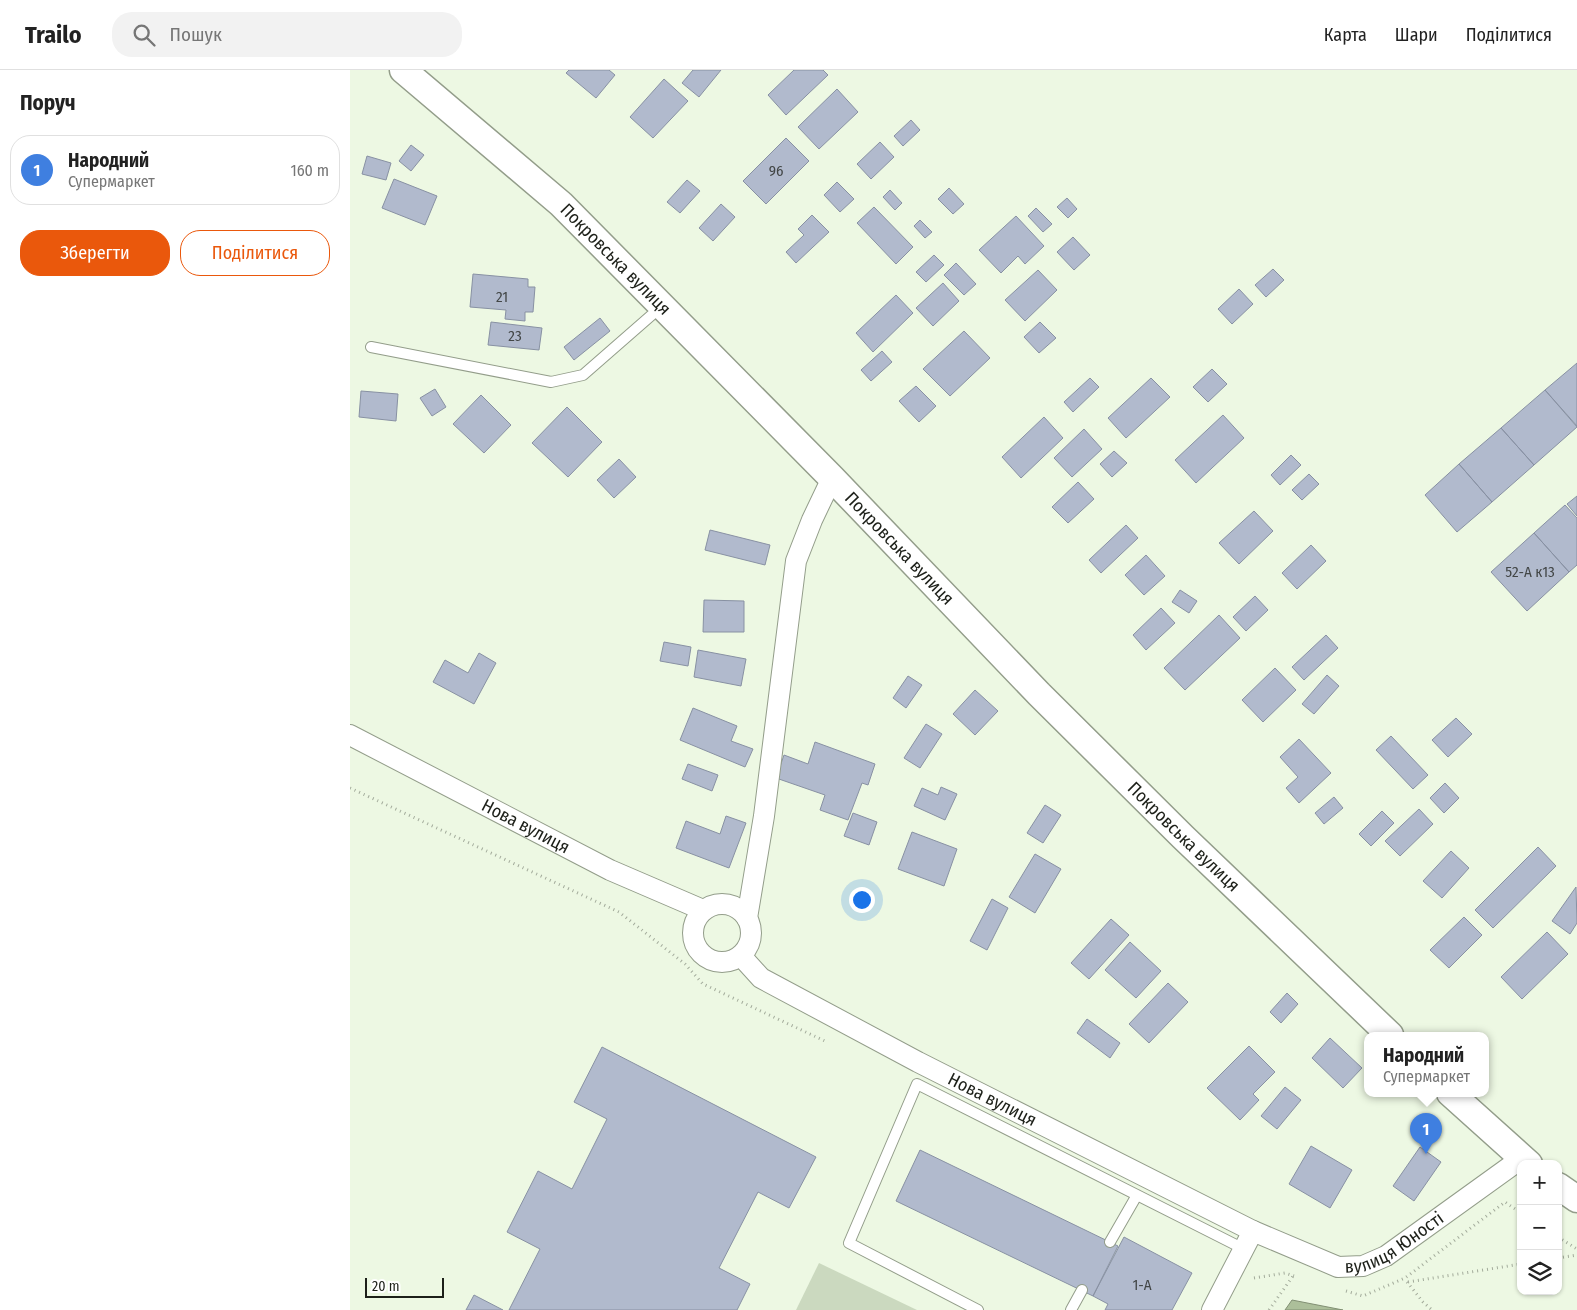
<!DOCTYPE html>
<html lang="uk">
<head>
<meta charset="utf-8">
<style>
	:root { --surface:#fff; --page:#f2f2f2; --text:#222; --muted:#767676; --line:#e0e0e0; --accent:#ea580c }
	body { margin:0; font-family:"Fira Sans Condensed",sans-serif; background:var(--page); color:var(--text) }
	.controls { position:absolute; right:15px; bottom:15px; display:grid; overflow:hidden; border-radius:10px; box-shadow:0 1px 4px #0004 }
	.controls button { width:45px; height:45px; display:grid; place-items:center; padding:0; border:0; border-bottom:1px solid var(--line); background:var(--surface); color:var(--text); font:25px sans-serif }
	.scale { position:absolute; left:15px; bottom:12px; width:79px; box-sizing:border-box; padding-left:5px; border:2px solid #1d2019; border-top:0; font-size:14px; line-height:18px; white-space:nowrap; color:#1d2019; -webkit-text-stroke:4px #fff; paint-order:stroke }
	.you { position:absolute; left:511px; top:829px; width:18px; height:18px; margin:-12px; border:4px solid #fff; border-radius:50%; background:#1a73e8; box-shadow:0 0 0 8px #1a73e833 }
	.badge { display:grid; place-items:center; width:32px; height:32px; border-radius:50%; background:var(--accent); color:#fff; font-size:16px; font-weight:700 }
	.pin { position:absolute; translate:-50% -41px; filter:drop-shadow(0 1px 2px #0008) }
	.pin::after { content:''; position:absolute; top:26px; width:18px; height:15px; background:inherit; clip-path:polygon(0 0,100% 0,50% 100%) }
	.popup { position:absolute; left:1014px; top:962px; width:125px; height:65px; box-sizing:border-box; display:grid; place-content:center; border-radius:10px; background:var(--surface); filter:drop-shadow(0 1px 4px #0005); font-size:16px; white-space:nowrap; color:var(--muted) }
	.popup b { font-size:19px; color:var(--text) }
	.popup::after { content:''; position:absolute; left:50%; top:100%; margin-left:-10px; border:10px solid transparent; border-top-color:var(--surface) }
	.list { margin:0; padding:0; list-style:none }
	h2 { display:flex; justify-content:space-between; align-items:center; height:65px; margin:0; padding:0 20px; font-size:21px }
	h2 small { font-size:16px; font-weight:400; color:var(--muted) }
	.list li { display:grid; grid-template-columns:32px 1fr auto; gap:15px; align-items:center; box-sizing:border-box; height:70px; margin:0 10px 10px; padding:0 10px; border:1px solid var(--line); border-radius:20px }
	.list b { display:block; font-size:19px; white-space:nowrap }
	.list p { margin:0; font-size:16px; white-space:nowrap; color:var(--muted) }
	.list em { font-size:16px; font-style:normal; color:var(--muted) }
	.actions { display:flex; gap:10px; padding:15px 20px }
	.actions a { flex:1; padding:11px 0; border:1px solid var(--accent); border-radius:20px; text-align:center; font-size:18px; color:var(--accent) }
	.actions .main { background:var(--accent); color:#fff }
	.icon { flex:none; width:28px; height:28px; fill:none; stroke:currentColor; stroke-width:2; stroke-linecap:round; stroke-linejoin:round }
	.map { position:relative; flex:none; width:1227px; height:1240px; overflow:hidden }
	header { display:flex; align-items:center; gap:30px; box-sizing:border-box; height:70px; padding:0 25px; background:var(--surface); border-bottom:1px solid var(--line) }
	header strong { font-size:24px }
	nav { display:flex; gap:28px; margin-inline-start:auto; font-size:18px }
	.search { width:350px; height:45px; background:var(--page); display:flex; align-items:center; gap:12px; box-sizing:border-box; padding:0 18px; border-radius:20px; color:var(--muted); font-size:19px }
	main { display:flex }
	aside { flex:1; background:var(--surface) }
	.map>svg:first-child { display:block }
	.green { fill:#cbd9bf }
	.water { fill:#acbf9a; stroke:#818f73 }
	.building { fill:#b1bacd; stroke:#8891a3 }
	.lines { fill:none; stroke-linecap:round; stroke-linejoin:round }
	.service-casing { stroke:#939d8a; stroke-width:12 }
	.minor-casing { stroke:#939d8a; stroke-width:22 }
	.tertiary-casing { stroke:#939d8a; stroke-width:29 }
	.path { stroke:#a3ab9b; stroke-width:3; stroke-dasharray:1 4; stroke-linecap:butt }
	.service { stroke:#fff; stroke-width:10 }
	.minor { stroke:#fff; stroke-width:20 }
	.tertiary { stroke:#fff; stroke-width:26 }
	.labels { text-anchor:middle; stroke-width:4; stroke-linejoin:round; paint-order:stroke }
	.number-label { font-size:15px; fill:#424646 }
	.street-label { font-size:18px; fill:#1d2019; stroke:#fff }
</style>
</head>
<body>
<header>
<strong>Trailo</strong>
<div class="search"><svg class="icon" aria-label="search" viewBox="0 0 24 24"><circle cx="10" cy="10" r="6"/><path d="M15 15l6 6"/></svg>Пошук</div>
<nav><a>Карта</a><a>Шари</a><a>Поділитися</a></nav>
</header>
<main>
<aside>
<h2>Поруч<small></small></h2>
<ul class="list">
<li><span class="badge" style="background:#3f7fe0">1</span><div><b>Народний</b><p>Супермаркет</p></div><em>160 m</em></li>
</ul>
<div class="actions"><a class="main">Зберегти</a><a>Поділитися</a></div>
</aside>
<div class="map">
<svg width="1227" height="1240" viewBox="0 0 1227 1240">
	<rect width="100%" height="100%" fill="#edf8e3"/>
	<!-- green -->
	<path class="green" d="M469 1193 567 1240H446Z"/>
	<!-- water -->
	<path class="water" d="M942 1230 993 1240H935Z"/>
	<!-- building -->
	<path class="building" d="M219 0H259L265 5 246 28 216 3Z
		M343 0H371L349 27 332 13Z
		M444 0H473L478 5 436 45 418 25Z
		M314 9 338 31 303 68 280 47Z
		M487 19 508 42 469 79 448 57Z
		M561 50 570 60 553 76 544 66Z
		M436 68 459 91 416 134 393 111Z
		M530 72 544 87 521 109 507 94Z
		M61 75 74 85 61 101 49 91Z
		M17 86 41 93 36 110 12 104Z
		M44 109 87 126 75 155 32 138Z
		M337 110 350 121 330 143 317 132Z
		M487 112 504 129 490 142 474 125Z
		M599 118 614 134 603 144 588 129Z
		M540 120 552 133 545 140 533 127Z
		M717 128 727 139 718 148 707 137Z
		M371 134 385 147 363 171 349 158Z
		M524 137 563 177 546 194 507 153Z
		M686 138 702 154 693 162 678 146Z
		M462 145 479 162 446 193 436 182 454 165 448 159Z
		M666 146 694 176 675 194 668 186 651 203 629 180Z
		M570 150 582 162 575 168 564 156Z
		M723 167 740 185 724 200 707 182Z
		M584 185 594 195 576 212 566 202Z
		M606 193 626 214 614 225 594 205Z
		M923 199 934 210 916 227 905 215Z
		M688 200 707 220 675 251 655 230Z
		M123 204 178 209V217H185L183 242H175V251L155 249 156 240 120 237Z
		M593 213 609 231 583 256 566 238Z
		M889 219 903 234 882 254 868 239Z
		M546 225 563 243 523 282 506 263Z
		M250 248 260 261 224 290 214 277Z
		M141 252 192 258 189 280 138 275Z
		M690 252 706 268 689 283 674 267Z
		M614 261 640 288 600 326 573 299Z
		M532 281 542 292 521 311 511 300Z
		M1227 293V356L1195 320Z
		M862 299 877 314 858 332 843 317Z
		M740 308 749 317 723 342 714 332Z
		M801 308 820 327 776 368 758 348Z
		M566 316 586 336 569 352 549 331Z
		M85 319 96 337 82 346 70 328Z
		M1195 320 1227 357 1184 395 1151 358Z
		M11 321 48 324 46 351 9 347Z
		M131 325 161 355 134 383 103 354Z
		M217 337 252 372 218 407 182 373Z
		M873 345 894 368 846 413 825 390Z
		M694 347 713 368 671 408 652 387Z
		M1151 358 1184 395 1142 432 1109 394Z
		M734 359 752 379 722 407 704 388Z
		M764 381 777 393 762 407 750 394Z
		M941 385 951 395 930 415 921 405Z
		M269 389 286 407 264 428 247 410Z
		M1109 394 1142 432 1107 462 1075 425Z
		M959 404 969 414 952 430 942 420Z
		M728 412 744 429 718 453 702 437Z
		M1227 426V446L1217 434Z
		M1215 435 1227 448V495L1219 502 1184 463Z
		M904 441 923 461 889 494 869 473Z
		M776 455 788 468 751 503 739 490Z
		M360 460 420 475 415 495 355 480Z
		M1184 463 1219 502 1177 541 1141 502Z
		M961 475 976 491 947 519 932 503Z
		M796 485 815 506 794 525 775 505Z
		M830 520 847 531 839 543 822 532Z
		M905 526 918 540 896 561 883 547Z
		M354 530 394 531V562H353Z
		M811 538 825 553 796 580 783 565Z
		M869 545 890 568 835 620 814 598Z
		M976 565 988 578 954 610 942 597Z
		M314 572 341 577 338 596 310 591Z
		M348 580 396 589 391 616 344 607Z
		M129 583 146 593 124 634 83 612 95 590 118 603Z
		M925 598 946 620 913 652 892 630Z
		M977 605 989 616 964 644 952 634Z
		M558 606 572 615 556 638 543 628Z
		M625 620 648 641 625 665 603 644Z
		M343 638 387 656 381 671 403 679 395 697 330 670Z
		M1106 648 1122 664 1098 687 1082 670Z
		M576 654 592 664 570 698 554 688Z
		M1041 666 1078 705 1063 719 1026 680Z
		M949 669 981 703 949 733 936 718 948 707 930 687Z
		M465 672 525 694 518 715 512 713 498 750 470 740 475 725 426 708 434 685 458 694Z
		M338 694 368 705 362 721 332 709Z
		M1095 713 1109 728 1094 743 1080 728Z
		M591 717 607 724 595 750 564 736 572 718 588 725Z
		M984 727 993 738 974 754 965 743Z
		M695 735 711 745 693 773 677 763Z
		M1069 739 1083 754 1050 786 1035 771Z
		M1032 741 1044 753 1021 776 1009 764Z
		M503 743 527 752 519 775 494 766Z
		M376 746 396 753 379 798 326 778 336 751 370 764Z
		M562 762 607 779 594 816 548 799Z
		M1188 777 1206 796 1143 858 1125 840Z
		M1101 781 1119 798 1092 828 1073 811Z
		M685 784 711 799 685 843 659 827Z
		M1226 817 1227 853 1220 864 1202 851Z
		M642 829 658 838 637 880 620 871Z
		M1114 847 1132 865 1099 898 1080 880Z
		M761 849 779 865 739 909 721 893Z
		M1197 862 1218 884 1172 929 1151 907Z
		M780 872 811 901 786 928 755 900Z
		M818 913 838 932 799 973 779 954Z
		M937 923 948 934 931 953 920 942Z
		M737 949 770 973 760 988 727 963Z
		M980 968 1012 998 993 1018 962 988Z
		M899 976 925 1002 903 1024 909 1030 890 1050 857 1018Z
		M252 977 466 1087 439 1138 408 1122 369 1198 400 1214 387 1240H159L190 1179 157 1162 188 1101 222 1119 257 1049 224 1032Z
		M935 1017 951 1030 927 1059 911 1046Z
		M961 1076 1002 1100 980 1138 939 1114Z
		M1070 1077 1091 1092 1064 1131 1043 1116Z
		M570 1080 768 1176 743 1226 546 1131Z
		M774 1167 842 1203 822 1240H755L758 1234 743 1226Z
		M124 1225 153 1240H116Z"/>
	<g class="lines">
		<defs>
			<path id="service" d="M21 277 201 312 233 305 312 236
				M760 1172 787 1125
				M628 1240 499 1173 567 1014 892 1178
				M721 1240 732 1220"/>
			<g id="minor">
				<path id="s1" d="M0 665 260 800 353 840"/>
				<circle cx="372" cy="863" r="29"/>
				<path d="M397 848 414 746 446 491 462 450 482 408"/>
				<path id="s2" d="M391 886 411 908 568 992 903 1161"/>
				<path id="s3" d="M862 1240 903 1161 988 1197 1013 1196 1036 1186 1172 1088"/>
			</g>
			<g id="tertiary">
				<path id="s4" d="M53 0 211 134 482 408 689 624 833 767 1040 965"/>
				<path d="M1100 1023 1179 1094"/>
				<path d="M1208 1116 1227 1129"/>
			</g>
		</defs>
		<!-- service casing -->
		<use href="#service" class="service-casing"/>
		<!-- minor casing -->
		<use href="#minor" class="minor-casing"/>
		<!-- tertiary casing -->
		<use href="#tertiary" class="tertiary-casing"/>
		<!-- path -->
		<path class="path" d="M0 718 269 842 335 894 353 914 477 972
			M1208 1167 1227 1179
			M1208 1188 1227 1185
			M904 1208 935 1203 944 1206
			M1057 1212 1073 1232 1082 1240
			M1058 1212 1171 1194
			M996 1221 1013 1226 1055 1208 1155 1132 1171 1143
			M919 1240 943 1206"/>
		<!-- service -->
		<use href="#service" class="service"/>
		<!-- minor -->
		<use href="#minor" class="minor"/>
		<!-- tertiary -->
		<use href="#tertiary" class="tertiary"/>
	</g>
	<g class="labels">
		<!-- number labels -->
		<g class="number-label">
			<text x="426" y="106">96</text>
			<text x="152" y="232">21</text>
			<text x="165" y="271">23</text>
			<text x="1180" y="507">52-А к13</text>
			<text x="792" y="1220">1-А</text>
		</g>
		<!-- street labels -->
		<g class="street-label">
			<text dy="6" stroke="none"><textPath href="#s4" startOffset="285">Покровська вулиця</textPath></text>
			<text dy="6" stroke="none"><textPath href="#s4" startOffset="690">Покровська вулиця</textPath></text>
			<text dy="6" stroke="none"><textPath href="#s1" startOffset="198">Нова вулиця</textPath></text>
			<text dy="6" stroke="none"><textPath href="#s4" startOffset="1095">Покровська вулиця</textPath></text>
			<text dy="6" stroke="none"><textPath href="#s2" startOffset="291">Нова вулиця</textPath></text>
			<text dy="6" stroke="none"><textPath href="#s3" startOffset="244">вулиця Юності</textPath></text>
		</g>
	</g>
</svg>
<div class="controls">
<button>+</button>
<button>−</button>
<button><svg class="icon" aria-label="layers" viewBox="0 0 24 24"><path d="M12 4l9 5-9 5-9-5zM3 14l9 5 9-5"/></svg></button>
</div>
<div class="scale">20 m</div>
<div class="you"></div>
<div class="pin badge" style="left:1076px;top:1084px;background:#3f7fe0">1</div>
<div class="popup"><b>Народний</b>Супермаркет</div>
</div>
</main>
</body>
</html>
